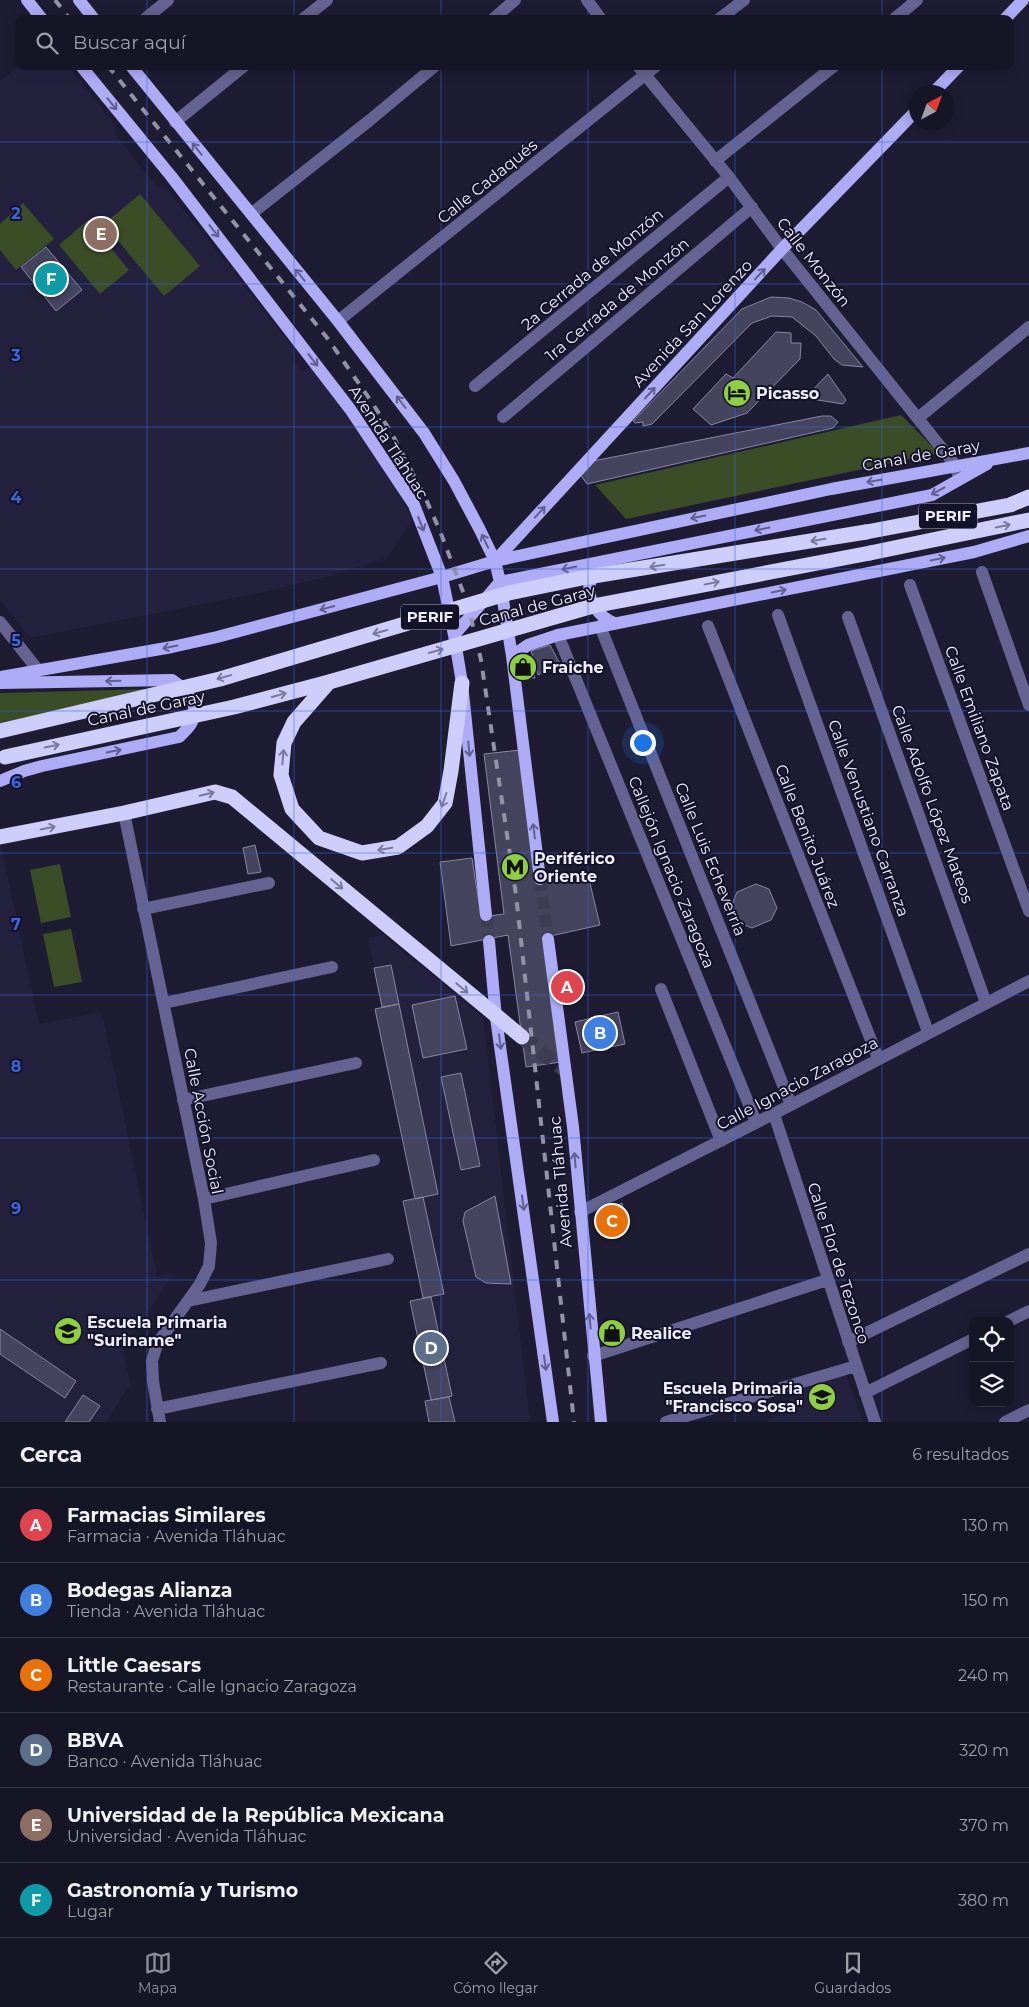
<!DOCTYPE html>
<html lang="es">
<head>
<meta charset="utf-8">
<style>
	:root { --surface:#161526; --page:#1f1e2e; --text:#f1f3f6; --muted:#9e9fa7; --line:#353443; --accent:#8c9099 }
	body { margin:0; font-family:Montserrat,sans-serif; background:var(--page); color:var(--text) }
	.controls { position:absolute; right:15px; bottom:15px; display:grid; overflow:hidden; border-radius:10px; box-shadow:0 2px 12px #0003 }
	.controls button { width:45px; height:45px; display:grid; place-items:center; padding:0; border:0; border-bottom:1px solid var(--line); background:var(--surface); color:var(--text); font:25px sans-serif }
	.compass { position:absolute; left:909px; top:85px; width:45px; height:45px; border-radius:50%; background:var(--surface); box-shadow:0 2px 12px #0003; rotate:41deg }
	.you { position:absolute; left:642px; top:742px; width:18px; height:18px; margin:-12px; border:4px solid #fff; border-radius:50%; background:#1a73e8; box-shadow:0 0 0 8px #1a73e833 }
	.badge { display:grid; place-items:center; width:32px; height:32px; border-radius:50%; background:var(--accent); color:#fff; font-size:16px; font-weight:700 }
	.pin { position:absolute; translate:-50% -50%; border:2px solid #fff; box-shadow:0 1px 5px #0006 }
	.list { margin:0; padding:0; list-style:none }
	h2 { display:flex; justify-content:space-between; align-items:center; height:65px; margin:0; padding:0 20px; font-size:21px }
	h2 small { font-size:16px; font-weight:400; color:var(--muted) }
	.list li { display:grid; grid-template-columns:32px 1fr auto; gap:15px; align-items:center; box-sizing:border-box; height:75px; padding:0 20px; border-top:1px solid var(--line) }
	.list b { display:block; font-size:19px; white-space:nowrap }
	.list p { margin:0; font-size:16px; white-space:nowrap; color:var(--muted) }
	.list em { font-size:16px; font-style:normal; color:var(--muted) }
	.icon { flex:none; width:28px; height:28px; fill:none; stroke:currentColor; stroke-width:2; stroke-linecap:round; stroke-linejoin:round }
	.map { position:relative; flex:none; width:1029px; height:1422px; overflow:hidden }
	.search { position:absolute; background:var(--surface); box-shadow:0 2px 12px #0003; left:15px; right:15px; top:15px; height:55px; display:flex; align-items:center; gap:12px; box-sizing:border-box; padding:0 18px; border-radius:10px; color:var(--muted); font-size:19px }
	.sheet { height:515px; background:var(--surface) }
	nav { display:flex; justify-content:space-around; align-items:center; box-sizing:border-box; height:70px; border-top:1px solid var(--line); background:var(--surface); font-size:14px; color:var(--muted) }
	nav a { display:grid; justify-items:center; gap:2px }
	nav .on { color:var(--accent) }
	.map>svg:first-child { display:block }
	.built { fill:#24213f }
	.green { fill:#3a4d27 }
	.building { fill:#44445e; stroke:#8787a5 }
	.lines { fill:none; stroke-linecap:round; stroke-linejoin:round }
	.major-tunnel { stroke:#3c3c52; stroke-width:12; stroke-dasharray:12 6; stroke-linecap:butt }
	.highway-tunnel { stroke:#3c3c52; stroke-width:15; stroke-dasharray:15 8; stroke-linecap:butt }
	.minor { stroke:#656391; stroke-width:12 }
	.major { stroke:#aeabf7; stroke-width:12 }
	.highway { stroke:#cecefc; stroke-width:15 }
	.rail { stroke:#9393a6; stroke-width:4; stroke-dasharray:9 9; stroke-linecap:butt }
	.highway-bridge { stroke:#cecefc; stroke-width:15 }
	.oneway { stroke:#615e90 }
	.oneway2 { stroke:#7a799d }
	.grid { fill:none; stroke:#3c66de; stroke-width:1; stroke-opacity:0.55 }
	.labels { text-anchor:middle; stroke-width:4; stroke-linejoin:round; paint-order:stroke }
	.shield { fill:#141229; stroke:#adacbf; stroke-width:1 }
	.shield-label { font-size:15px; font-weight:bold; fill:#eef }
	.street-label { font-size:16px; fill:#eef; stroke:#141229 }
	.poi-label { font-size:16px; font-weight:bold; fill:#eef; stroke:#141229; text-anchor:start }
	.grid-label { font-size:16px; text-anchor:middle; font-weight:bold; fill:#3c66de; stroke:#141229; stroke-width:4; stroke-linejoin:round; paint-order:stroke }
</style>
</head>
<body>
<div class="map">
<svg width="1029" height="1422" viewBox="0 0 1029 1422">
	<rect width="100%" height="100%" fill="#1d1c33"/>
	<!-- built -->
	<path class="built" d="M19 66H68L115 125V134L141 167 157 187 166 188 294 348 291 359 295 364 302 372 310 366 363 433 397 488 412 520 387 558 330 576 259 593 30 638 0 600V81Z
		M0 841 39 1024 102 1012 157 1276 174 1273 123 1349 130 1384 106 1422H0Z
		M383 935 483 1017 530 1422H429L430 1400 410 1301 423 1298 415 1199 375 1009 382 1007 368 938Z
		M846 1374 863 1422H769L768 1419 793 1412 788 1391Z"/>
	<!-- green -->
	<path class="green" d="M140 194 200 266 164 296 104 224Z
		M23 203 54 239 16 270 0 250V224Z
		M88 220 129 270 100 294 59 245Z
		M901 415 939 453 626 519 595 485Z
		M149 689 0 723V693Z
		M60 864 71 917 41 923 30 870Z
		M71 929 82 982 54 987 43 934Z"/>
	<!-- building -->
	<path class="building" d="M46 247 82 290 56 311 21 267Z
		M771 297 789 298 802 302 816 310 863 367 842 365 834 359 816 336 792 317 772 316 752 323 652 424 643 426V422L635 423 633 421 742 309Z
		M776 332 791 333V343H801L800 359 747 413 711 425 693 409 726 374 733 378Z
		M828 374 846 400 843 404 805 398Z
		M822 416H831L838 422 833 428 587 484 580 474 593 461Z
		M550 645 560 664 538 675 531 651Z
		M529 655 535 678H522L521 670 522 662Z
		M520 750 539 881 588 875 600 925 546 937 561 1062 526 1067 508 935 451 946 440 862 472 858 481 917 504 914 484 754Z
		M255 845 261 872 248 874 243 848Z
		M756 884 769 889 777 908 771 920 752 928 739 923 732 904 737 892Z
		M391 965 399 1004 382 1007 374 968Z
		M455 996 467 1049 423 1058 412 1005Z
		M399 1004 438 1194 415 1199 375 1009Z
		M618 1012 625 1044 582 1053 575 1022Z
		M461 1073 480 1166 461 1170 441 1077Z
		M495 1196 511 1284 486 1283 476 1277 463 1221 465 1212Z
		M423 1197 444 1294 423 1298 403 1201Z
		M622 1203 626 1227 601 1236 598 1214Z
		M431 1297 452 1396 431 1400 410 1301Z
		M0 1329 76 1381 65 1398 0 1354Z
		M83 1395 100 1406 89 1422H65Z
		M449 1397 455 1422H429L425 1401Z"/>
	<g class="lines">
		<!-- major-tunnel -->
		<path class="major-tunnel" d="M540 879 548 939
			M486 915 489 941"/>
		<!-- highway-tunnel -->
		<path class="highway-tunnel" d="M522 1037 565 1070"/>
		<!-- minor -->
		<path class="minor" d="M587 0 601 19
			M145 19 168 0
			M303 19 327 0
			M493 19 515 0
			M719 19 744 0
			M894 19 917 0
			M638 66 729 177 782 249 956 466 959 480
			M175 122 244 66
			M715 161 834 66
			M251 214 370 120 435 66
			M338 321 656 66
			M475 386 729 177
			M503 417 752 207
			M918 418 1029 327
			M982 572 1029 705
			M910 585 1029 911
			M778 615 928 1032
			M848 617 986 1003
			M0 622 38 670
			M600 626 791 1105
			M708 626 878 1058
			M558 635 756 1122
			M124 813 204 1199 211 1243 209 1266 200 1284 157 1344 152 1361 153 1381 160 1422
			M143 909 269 883
			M661 989 721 1141
			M164 1003 332 967
			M183 1100 356 1063
			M774 1114 875 1422
			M204 1199 374 1160
			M580 1212 791 1105 1029 981
			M188 1301 388 1259
			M1009 1321 1029 1311
			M848 1342 1029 1254
			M593 1356 827 1280
			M865 1393 973 1339
			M157 1409 381 1363
			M666 1422 856 1366
			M1005 1422 1029 1410"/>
		<!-- major -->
		<path class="major" d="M27 0 42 19
			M79 0 94 19
			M1005 19 1023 0
			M81 66 171 176 350 409 414 505 442 577 454 635 462 683 486 915
			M131 66 338 321 424 433 454 481 479 528 495 561 500 582 512 656 540 879
			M934 92 959 66
			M495 561 782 249 916 111
			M597 570C595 573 592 577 591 580 584 598 599 617 614 623
			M454 635 500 582 932 495 987 464
			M512 656 528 645 558 635 974 552 1029 536
			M0 677 172 647 217 637 442 577 495 561 831 489 1029 453
			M0 781 24 771 42 766 179 737C183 733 190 727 192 722 200 703 187 690 172 680L1 683
			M548 939 573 1127 601 1422
			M489 941 496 1018 553 1422"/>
		<!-- highway -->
		<path class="highway" d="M866 532 1010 505 1029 497
			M870 553 1029 520
			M329 682 294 722 284 743 281 775 292 809 319 838 362 853 398 847 427 826 445 803 451 771 462 683
			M0 837 124 813 215 792 232 797 522 1037"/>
		<!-- rail -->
		<path class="rail" d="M55 0 70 19
			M108 66 328 339 371 401 391 432 425 497 440 531 468 605 481 660 516 895 574 1422"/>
		<!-- highway-bridge -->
		<path class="highway-bridge" d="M0 731 220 679 509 593 587 577 866 532
			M5 757 234 707 329 682 593 606 870 553"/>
	</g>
	<!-- one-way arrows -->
	<defs><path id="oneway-shaft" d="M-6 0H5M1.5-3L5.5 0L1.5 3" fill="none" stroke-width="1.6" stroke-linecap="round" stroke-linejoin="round" transform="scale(1.25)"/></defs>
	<g class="oneway">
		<use href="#oneway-shaft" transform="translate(112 104) rotate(51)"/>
		<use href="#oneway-shaft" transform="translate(197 149) rotate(-129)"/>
		<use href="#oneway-shaft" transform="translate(214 231) rotate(52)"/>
		<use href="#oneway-shaft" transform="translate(760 274) rotate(-47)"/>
		<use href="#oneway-shaft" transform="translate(300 275) rotate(-129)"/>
		<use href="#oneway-shaft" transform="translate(313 360) rotate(52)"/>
		<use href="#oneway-shaft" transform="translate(650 393) rotate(-47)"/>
		<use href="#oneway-shaft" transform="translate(401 402) rotate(-127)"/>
		<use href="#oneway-shaft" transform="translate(874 481) rotate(170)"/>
		<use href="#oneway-shaft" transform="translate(938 491) rotate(152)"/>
		<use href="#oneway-shaft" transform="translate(540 512) rotate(-47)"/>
		<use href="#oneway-shaft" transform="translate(698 517) rotate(168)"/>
		<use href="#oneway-shaft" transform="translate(421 524) rotate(68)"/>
		<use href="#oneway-shaft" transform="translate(762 529) rotate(169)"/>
		<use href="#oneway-shaft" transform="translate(485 541) rotate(-115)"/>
		<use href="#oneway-shaft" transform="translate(938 559) rotate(-11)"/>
		<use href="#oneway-shaft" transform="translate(569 568) rotate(169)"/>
		<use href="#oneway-shaft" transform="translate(779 591) rotate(-11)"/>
		<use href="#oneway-shaft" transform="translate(327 608) rotate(165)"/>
		<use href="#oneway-shaft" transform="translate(170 647) rotate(169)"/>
		<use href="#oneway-shaft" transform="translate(113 681) rotate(179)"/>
		<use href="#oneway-shaft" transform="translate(469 749) rotate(84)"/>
		<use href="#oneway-shaft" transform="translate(114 751) rotate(-12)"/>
		<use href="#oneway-shaft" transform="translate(534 831) rotate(-97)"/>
		<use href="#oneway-shaft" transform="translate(500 1042) rotate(82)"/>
		<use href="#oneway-shaft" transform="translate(575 1160) rotate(-95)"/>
		<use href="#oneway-shaft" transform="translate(523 1203) rotate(82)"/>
		<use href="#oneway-shaft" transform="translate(590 1321) rotate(-95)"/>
		<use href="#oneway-shaft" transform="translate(545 1363) rotate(82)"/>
	</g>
	<g class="oneway2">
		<use href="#oneway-shaft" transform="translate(1003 526) rotate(-11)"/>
		<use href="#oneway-shaft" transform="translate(818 540) rotate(171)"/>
		<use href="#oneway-shaft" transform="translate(657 566) rotate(171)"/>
		<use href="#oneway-shaft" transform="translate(712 583) rotate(-11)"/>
		<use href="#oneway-shaft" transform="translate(380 632) rotate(164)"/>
		<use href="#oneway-shaft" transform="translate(436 651) rotate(-16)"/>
		<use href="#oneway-shaft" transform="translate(224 677) rotate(164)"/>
		<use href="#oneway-shaft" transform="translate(279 695) rotate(-15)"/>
		<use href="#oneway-shaft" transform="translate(52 746) rotate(-12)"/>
		<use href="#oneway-shaft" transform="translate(283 757) rotate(-85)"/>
		<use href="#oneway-shaft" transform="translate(207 794) rotate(-13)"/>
		<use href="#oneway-shaft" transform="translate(444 800) rotate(109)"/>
		<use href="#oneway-shaft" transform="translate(48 828) rotate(-11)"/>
		<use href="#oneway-shaft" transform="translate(385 849) rotate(170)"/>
		<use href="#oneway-shaft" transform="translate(337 884) rotate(40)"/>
		<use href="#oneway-shaft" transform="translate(462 988) rotate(40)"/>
	</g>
	<!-- grid -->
	<path class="grid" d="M147 0V19M294 0V19M441 0V19M588 0V19M735 0V19M882 0V19M147 66V1422M294 66V1422M441 66V1422M588 66V1422M735 66V1422M882 66V1422M0 142H1029M0 284H1029M0 427H1029M0 569H1029M0 711H1029M0 853H1029M0 995H1029M0 1138H1029M0 1280H1029"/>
	<!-- icons -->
	<defs>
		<symbol id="hotel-disc" viewBox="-11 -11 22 22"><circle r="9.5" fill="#8ece43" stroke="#141229"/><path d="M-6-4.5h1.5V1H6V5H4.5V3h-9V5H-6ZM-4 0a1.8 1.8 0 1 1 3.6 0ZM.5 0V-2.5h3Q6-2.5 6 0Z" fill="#111"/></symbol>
		<symbol id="shop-disc" viewBox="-11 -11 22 22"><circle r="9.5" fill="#8ece43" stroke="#141229"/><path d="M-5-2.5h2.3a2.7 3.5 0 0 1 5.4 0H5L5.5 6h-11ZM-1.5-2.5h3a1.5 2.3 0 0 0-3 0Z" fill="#111"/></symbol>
		<symbol id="metro-disc" viewBox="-11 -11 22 22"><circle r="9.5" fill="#8ece43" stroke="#141229"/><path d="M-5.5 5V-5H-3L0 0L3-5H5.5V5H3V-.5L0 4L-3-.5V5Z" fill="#111"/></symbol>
		<symbol id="school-disc" viewBox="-11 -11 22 22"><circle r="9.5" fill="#8ece43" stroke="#141229"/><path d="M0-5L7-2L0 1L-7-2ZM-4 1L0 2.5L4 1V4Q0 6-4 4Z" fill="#111"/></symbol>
	</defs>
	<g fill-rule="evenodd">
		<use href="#hotel-disc" x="721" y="377" width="32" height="32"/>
		<use href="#shop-disc" x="507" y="651" width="32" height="32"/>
		<use href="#metro-disc" x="499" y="851" width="32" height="32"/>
		<use href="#school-disc" x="52" y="1315" width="32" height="32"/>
		<use href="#shop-disc" x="596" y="1317" width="32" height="32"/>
		<use href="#school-disc" x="806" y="1381" width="32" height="32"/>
	</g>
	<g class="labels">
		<!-- shield labels -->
		<g class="shield">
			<rect x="919" y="503.5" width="58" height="25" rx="4"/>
			<rect x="401" y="604.5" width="58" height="25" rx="4"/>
		</g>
		<g class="shield-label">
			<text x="948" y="521">PERIF</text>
			<text x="430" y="622">PERIF</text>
		</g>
		<!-- street labels -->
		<g class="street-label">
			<text transform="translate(487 181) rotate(-39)" y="6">Calle Cadaqués</text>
			<text transform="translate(814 262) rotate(52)" y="6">Calle Monzón</text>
			<text transform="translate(592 269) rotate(-40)" y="6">2a Cerrada de Monzón</text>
			<text transform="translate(617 299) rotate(-40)" y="6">1ra Cerrada de Monzón</text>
			<text transform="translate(692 323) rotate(-47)" y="6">Avenida San Lorenzo</text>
			<text transform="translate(389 442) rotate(57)" y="6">Avenida Tláhuac</text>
			<text transform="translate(921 455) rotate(-10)" y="6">Canal de Garay</text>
			<text transform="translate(537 605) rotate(-15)" y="6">Canal de Garay</text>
			<text transform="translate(146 708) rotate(-12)" y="6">Canal de Garay</text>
			<text transform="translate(980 728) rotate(70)" y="6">Calle Emiliano Zapata</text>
			<text transform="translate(933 804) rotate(70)" y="6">Calle Adolfo López Mateos</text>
			<text transform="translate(869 818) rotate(70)" y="6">Calle Venustiano Carranza</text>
			<text transform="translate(808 836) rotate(69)" y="6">Calle Benito Juárez</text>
			<text transform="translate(711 859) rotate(68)" y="6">Calle Luis Echeverría</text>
			<text transform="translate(672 872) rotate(68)" y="6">Callejón Ignacio Zaragoza</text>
			<text transform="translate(797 1083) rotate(-28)" y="6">Calle Ignacio Zaragoza</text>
			<text transform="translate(204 1121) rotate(79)" y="6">Calle Acción Social</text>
			<text transform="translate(560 1182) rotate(-95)" y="6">Avenida Tláhuac</text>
			<text transform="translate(839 1263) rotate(72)" y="6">Calle Flor de Tezonco</text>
		</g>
		<!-- poi labels -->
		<g class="poi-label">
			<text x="756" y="399">Picasso</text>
			<text x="542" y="673">Fraiche</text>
			<text x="534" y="864">Periférico<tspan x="534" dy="18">Oriente</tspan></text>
			<text x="87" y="1328">Escuela Primaria<tspan x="87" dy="18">"Suriname"</tspan></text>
			<text x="631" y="1339">Realice</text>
			<text x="803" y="1394" text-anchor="end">Escuela Primaria<tspan x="803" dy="18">"Francisco Sosa"</tspan></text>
		</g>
	</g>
	<g class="grid-label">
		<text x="16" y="219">2</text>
		<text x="16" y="361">3</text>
		<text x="16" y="503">4</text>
		<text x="16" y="646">5</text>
		<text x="16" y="788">6</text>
		<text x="16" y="930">7</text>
		<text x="16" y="1072">8</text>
		<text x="16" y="1214">9</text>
	</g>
</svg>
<div class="controls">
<button><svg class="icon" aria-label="locate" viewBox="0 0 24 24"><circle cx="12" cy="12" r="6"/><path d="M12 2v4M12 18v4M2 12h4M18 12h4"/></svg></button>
<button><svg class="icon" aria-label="layers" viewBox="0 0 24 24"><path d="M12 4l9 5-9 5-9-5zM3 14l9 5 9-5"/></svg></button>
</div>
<svg class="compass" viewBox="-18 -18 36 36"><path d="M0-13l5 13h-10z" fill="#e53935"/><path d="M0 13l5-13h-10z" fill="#9e9fa7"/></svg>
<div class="you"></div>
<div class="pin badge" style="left:567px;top:987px;background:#e0444e">A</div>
<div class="pin badge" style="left:600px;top:1033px;background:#3f7fe0">B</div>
<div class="pin badge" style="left:612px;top:1221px;background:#e8710a">C</div>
<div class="pin badge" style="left:431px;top:1348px;background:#5c6f8a">D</div>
<div class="pin badge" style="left:101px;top:234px;background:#8d6e63">E</div>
<div class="pin badge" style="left:51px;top:279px;background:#0f9aa8">F</div>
<div class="search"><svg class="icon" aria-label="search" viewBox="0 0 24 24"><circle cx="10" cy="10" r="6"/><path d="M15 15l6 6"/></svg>Buscar aquí</div>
</div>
<section class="sheet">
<h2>Cerca<small>6 resultados</small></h2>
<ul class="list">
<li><span class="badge" style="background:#e0444e">A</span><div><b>Farmacias Similares</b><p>Farmacia · Avenida Tláhuac</p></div><em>130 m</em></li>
<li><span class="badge" style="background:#3f7fe0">B</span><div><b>Bodegas Alianza</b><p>Tienda · Avenida Tláhuac</p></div><em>150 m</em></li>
<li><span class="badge" style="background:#e8710a">C</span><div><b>Little Caesars</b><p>Restaurante · Calle Ignacio Zaragoza</p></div><em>240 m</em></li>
<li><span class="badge" style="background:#5c6f8a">D</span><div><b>BBVA</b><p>Banco · Avenida Tláhuac</p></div><em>320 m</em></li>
<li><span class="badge" style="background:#8d6e63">E</span><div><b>Universidad de la República Mexicana</b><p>Universidad · Avenida Tláhuac</p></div><em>370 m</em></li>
<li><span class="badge" style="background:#0f9aa8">F</span><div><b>Gastronomía y Turismo</b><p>Lugar</p></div><em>380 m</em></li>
</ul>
</section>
<nav>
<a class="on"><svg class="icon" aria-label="map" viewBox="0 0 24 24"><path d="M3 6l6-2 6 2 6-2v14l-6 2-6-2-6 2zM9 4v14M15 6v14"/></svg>Mapa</a>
<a><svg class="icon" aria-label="directions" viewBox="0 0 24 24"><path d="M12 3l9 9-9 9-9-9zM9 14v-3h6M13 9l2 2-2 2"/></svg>Cómo llegar</a>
<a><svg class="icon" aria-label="saved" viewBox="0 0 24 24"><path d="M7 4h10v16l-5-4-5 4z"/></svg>Guardados</a>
</nav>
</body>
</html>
